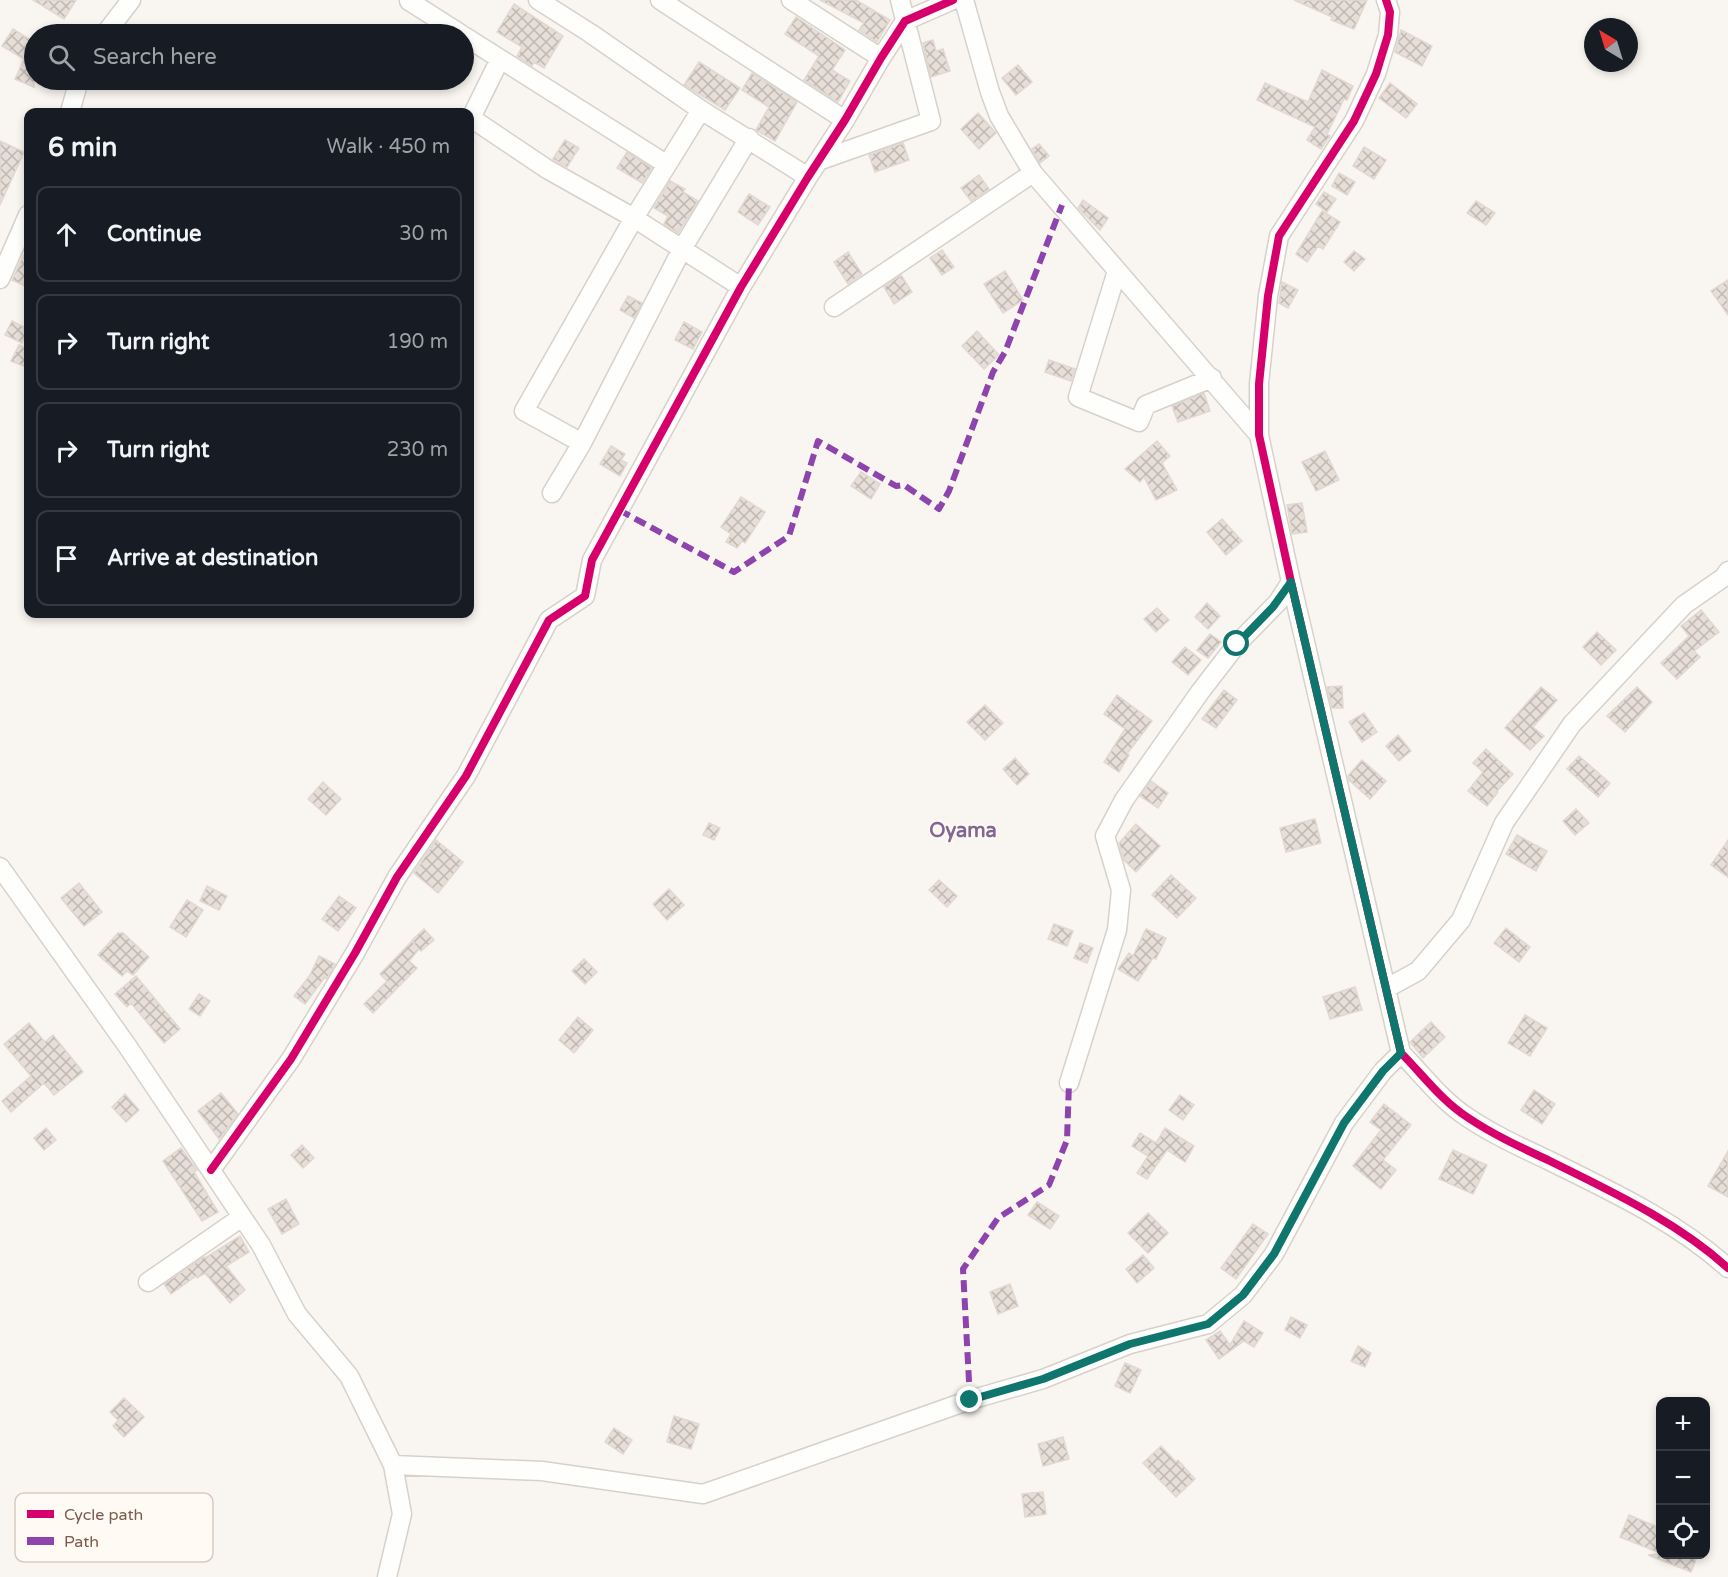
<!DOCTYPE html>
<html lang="en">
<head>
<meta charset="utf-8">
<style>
	:root { --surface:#171b24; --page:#20242c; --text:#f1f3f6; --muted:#9ea1a6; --line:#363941 }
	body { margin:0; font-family:"Varela Round",sans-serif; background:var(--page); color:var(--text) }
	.controls { position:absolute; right:18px; bottom:18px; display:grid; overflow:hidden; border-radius:12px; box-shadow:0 3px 9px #0003 }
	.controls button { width:54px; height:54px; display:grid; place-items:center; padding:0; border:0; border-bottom:2px solid var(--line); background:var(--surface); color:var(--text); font:30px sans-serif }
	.compass { position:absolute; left:1584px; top:18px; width:54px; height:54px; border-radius:50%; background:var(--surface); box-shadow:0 3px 9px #0003; rotate:322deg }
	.stop { position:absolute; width:18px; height:18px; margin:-14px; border:4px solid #0f766e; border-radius:50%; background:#fff }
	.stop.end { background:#0f766e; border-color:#fff; box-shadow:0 2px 6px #0008 }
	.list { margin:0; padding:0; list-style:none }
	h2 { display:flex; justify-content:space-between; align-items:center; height:78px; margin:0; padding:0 24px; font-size:26px }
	h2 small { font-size:20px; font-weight:400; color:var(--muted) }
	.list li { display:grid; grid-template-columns:39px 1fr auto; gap:18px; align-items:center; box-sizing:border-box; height:96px; margin:0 12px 12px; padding:0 12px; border:2px solid var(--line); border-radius:12px }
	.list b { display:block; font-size:22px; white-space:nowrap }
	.list em { font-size:20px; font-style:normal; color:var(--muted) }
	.icon { flex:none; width:33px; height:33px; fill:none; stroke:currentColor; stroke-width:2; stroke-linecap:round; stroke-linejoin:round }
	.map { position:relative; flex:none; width:1728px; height:1577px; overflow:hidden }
	.search { position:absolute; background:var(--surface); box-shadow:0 3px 9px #0003; left:24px; top:24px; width:450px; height:66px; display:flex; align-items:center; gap:15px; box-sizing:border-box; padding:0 21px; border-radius:33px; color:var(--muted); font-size:22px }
	.panel { position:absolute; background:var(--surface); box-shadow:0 3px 9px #0003; left:24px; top:108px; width:450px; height:510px; border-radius:12px }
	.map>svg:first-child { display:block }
	.building { fill:url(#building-cross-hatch); stroke:#e2d8d2; stroke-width:1.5 }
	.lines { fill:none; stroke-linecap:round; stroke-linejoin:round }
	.minor-casing { stroke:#d7d1cb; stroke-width:21 }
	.minor { stroke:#fefefd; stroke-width:18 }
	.quiet { stroke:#8e44ad; stroke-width:6; stroke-dasharray:12 6; stroke-linecap:butt }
	.cycleway-casing { stroke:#fffaf3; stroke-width:11 }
	.cycleway { stroke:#d6006c; stroke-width:8 }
	.route { stroke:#0f766e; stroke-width:8 }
	.labels { text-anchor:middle; stroke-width:4.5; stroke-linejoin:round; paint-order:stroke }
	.quarter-label { font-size:20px; font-weight:bold; fill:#846695; stroke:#fffaf3 }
	.key { fill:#fffaf3; stroke:#d7cbc1; stroke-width:1.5 }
	.key-label { font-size:16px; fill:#7a5c4d }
</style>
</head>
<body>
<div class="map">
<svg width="1728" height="1577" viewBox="0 0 1728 1577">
	<defs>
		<pattern id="building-cross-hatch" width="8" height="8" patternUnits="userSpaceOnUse" patternTransform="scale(1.5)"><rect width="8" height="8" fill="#e6ded7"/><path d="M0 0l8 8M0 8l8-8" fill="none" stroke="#bfb7b1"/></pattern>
	</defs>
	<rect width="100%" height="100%" fill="#f9f5f0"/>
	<!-- building -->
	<path class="building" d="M33 0H76L64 19Z
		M820 0H856L890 20 877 42 859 30 864 23Z
		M1294 0H1367L1354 29 1331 20 1332 17Z
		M514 4 563 36 544 68 534 62 532 66 517 56 522 47 497 32Z
		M796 17 845 50 832 70 850 81 838 102 804 80 819 56 785 34Z
		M13 29 32 41 34 35V87L15 79 24 59 2 46Z
		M1401 30 1432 46 1422 66 1395 52Z
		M933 40 936 51 943 49 950 71 931 77 923 43Z
		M699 62 740 88 725 110 684 85Z
		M1018 65 1032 82 1016 95 1002 78Z
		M1322 70 1353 86 1347 100 1344 99 1327 134 1330 136 1321 149 1307 140 1315 127 1257 100 1265 83 1308 102Z
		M752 73 797 102 775 141 756 130 769 107 742 90Z
		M1390 83 1417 104 1406 118 1379 98Z
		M978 113 996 133 979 149 961 129Z
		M565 140 579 148 567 167 553 159Z
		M0 141 24 152 0 205Z
		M903 143 909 160 875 172 869 155Z
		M1039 144 1049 156 1040 163 1032 149Z
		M1364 147 1386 160 1374 179 1353 166Z
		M627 152 652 168 642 183 617 168Z
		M1339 173 1355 182 1347 195 1332 186Z
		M979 175 989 189 971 201 961 188Z
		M670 181 685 189 683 192 698 201 678 233 664 224 668 216 654 208Z
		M1324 192 1336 199 1327 212 1316 204Z
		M749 194 770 207 758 225 738 212Z
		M1083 200 1108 218 1100 230 1078 208Z
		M1476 201 1495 213 1486 225 1467 213Z
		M1322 211 1340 222 1323 249 1318 246 1307 262 1296 254Z
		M28 246V287L12 280Z
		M942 250 954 267 942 275 930 258Z
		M1354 251 1365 259 1354 271 1344 262Z
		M848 252 862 274 848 284 834 262Z
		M1005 271 1023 300 1003 313 984 284Z
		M901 275 912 292 894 304 884 287Z
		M1728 280V315L1711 291Z
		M1282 282 1298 290 1288 308 1279 303Z
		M628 296 642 303 634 318 620 310Z
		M12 321 28 329 22 343 5 335Z
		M684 322 702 332 693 349 675 340Z
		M977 331 999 355 984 369 962 346Z
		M19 345 28 350V357L24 366 11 361Z
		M1049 360 1075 369 1071 381 1045 372Z
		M1204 393 1210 411 1178 422 1172 406Z
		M1157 441 1170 456 1162 463 1177 490 1156 500 1144 477 1140 482 1125 469Z
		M611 446 625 454 621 460 627 463 620 476 600 464Z
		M1325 451 1339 480 1316 491 1302 462Z
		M861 472 880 484 871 499 851 486Z
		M741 497 765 512 745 543 742 541 737 548 726 542 731 534 721 527Z
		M1302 503 1307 532 1292 534 1287 505Z
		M1222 519 1242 541 1226 555 1207 532Z
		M1207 603 1220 616 1208 629 1195 617Z
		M1157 608 1169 620 1156 632 1144 619Z
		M1701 610 1719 632 1694 651 1700 657 1677 679 1661 663 1689 636 1681 626Z
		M1597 632 1616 650 1601 665 1583 647Z
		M1210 634 1221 642 1208 658 1197 650Z
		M1185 647 1201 660 1188 675 1172 662Z
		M1342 686 1343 708H1332L1327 687Z
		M1541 687 1557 700 1533 727 1544 736 1530 750 1505 728Z
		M1637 687 1652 702 1625 732 1607 716Z
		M1224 690 1237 700 1216 728 1202 719Z
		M1117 695 1152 721 1127 754 1129 755 1119 772 1104 762 1125 729 1104 714Z
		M985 705 1003 723 985 740 967 722Z
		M1364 713 1377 732 1362 742 1349 722Z
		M1398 735 1411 751 1399 761 1386 746Z
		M1486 749 1513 774 1497 791 1498 792 1487 806 1468 791 1483 772 1473 763Z
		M1579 756 1610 783 1598 797 1567 769Z
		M1015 758 1029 774 1017 785 1003 769Z
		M1362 760 1386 781 1370 799 1349 780 1348 776Z
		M1151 781 1168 793 1158 808 1140 796Z
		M323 782 341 799 326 815 308 799Z
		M1576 809 1589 823 1575 835 1563 821Z
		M1315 819 1321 843 1286 852 1280 828Z
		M709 823 720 828 714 840 703 835Z
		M1136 824 1160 846 1136 872 1124 860 1119 843Z
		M1517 835 1547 851 1536 871 1506 854Z
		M436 840 463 862 438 893 414 873Z
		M1728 840V877L1711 865Z
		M1171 875 1196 898 1177 918 1152 895Z
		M939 880 957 896 947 907 929 890Z
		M79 883 102 912 84 926 61 898Z
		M207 886 227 896 219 910 200 901Z
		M669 889 684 905 667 920 653 904Z
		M339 896 356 908 338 931 322 919Z
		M187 900 203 910 186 937 170 927Z
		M1054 924 1073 931 1067 946 1048 939Z
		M1506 928 1530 947 1519 962 1494 943Z
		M424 929 434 940 421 951 419 949 409 961 417 968 373 1013 364 1004 387 981 380 974 412 941 415 944 412 940Z
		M1146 929 1166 938 1156 959 1153 958 1138 981 1118 969 1129 953 1133 956Z
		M118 933H123L149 957 133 975 127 971 122 976 98 955Z
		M1080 943 1093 948 1087 963 1074 958Z
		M319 956 335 964 327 978 325 977 305 1004 294 996 310 975Z
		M584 959 597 972 585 984 572 971Z
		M136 976 180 1029 164 1043 131 1003 127 1007 115 994Z
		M1355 987 1362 1010 1330 1019 1323 997Z
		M199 994 210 1001 200 1016 189 1009Z
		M1525 1015 1547 1028 1530 1056 1508 1043Z
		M578 1017 593 1030 574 1053 559 1040Z
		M1431 1022 1445 1037 1423 1058 1410 1042Z
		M29 1023 45 1042 53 1035 83 1072 54 1095 44 1083 11 1112 2 1101 31 1076 4 1044Z
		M1534 1090 1555 1104 1542 1124 1521 1110Z
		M221 1093 238 1114 219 1139 198 1111Z
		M125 1094 139 1110 126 1122 112 1107Z
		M1180 1095 1194 1105 1183 1120 1169 1110Z
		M1384 1104 1411 1125 1383 1160 1396 1170 1381 1189 1353 1166 1381 1130 1370 1122Z
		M46 1128 56 1140 44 1150 34 1138Z
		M1165 1128 1194 1146 1185 1162 1167 1150 1147 1179 1137 1173 1148 1156 1132 1146 1140 1133 1156 1143Z
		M302 1145 314 1158 303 1168 291 1155Z
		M181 1148 197 1170 194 1172 218 1212 202 1221 163 1161Z
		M1453 1150 1487 1165 1473 1194 1439 1179Z
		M1728 1151V1197L1708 1186Z
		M286 1199 299 1224 282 1234 268 1209Z
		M1037 1202 1059 1216 1050 1229 1028 1215Z
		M1148 1213 1168 1233 1148 1253 1128 1233Z
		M1253 1224 1268 1234 1236 1279 1221 1268Z
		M240 1236 249 1252 226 1266 245 1290 230 1303 205 1273 197 1278 196 1276 171 1294 164 1284 204 1257 205 1258Z
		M1143 1255 1154 1268 1137 1283 1126 1269Z
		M1010 1284 1018 1306 998 1314 990 1292Z
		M1291 1317 1307 1325 1300 1338 1285 1330Z
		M1244 1321 1263 1333 1254 1347 1244 1341 1219 1359 1206 1340 1220 1331 1230 1345Z
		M1358 1346 1371 1353 1365 1367 1351 1361Z
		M1125 1363 1141 1370 1130 1393 1115 1386Z
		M124 1398 144 1417 124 1437 113 1426 118 1420 110 1412Z
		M674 1416 699 1424 691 1449 667 1442Z
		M614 1428 632 1440 623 1454 605 1442Z
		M1063 1437 1069 1459 1043 1466 1038 1444Z
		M1161 1446 1176 1462 1178 1460 1195 1479 1176 1497 1143 1463Z
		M1043 1492 1046 1514 1025 1517 1022 1494Z
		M1629 1515 1660 1528V1553L1620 1537Z
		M1660 1554H1698L1691 1572 1648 1555Z"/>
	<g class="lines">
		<defs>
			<path id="minor" d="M410 0 409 1 461 34
				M538 0 590 33 701 110 808 177
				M660 0 845 120
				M791 0 881 58
				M964 0 990 92 999 116 1033 173 1259 435
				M1386 0 1390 12 1388 35 1376 74 1354 121 1279 236 1268 296 1259 384V435L1291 582 1401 1053C1423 1075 1441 1100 1467 1117 1492 1134 1520 1147 1548 1160 1610 1191 1676 1221 1728 1268
				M105 34 131 0
				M464 36 666 164
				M500 59 471 118 547 169 634 218 741 287
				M70 112 79 80
				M818 161 931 121 900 0
				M1117 271 1078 397 1139 422 1146 405 1212 378
				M0 279 28 215
				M834 307 1033 173
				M582 443 524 411 634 218 701 110
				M552 493 582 443 682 249 749 138
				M0 867 128 1047 261 1245 297 1314 349 1376 393 1465 402 1514 387 1577
				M1387 988 1418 971 1461 920 1504 823 1572 724 1684 605 1724 577 1728 571
				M1069 1083 1117 930 1121 890 1105 836 1124 800 1200 692 1237 644 1278 602 1291 582
				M211 1170 291 1059 355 953 397 877 466 776 549 620 585 596 592 560 741 287 808 177 845 120 881 58 905 21 953 0
				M148 1282 242 1217
				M393 1465 542 1471 703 1494 970 1400 1043 1379 1130 1344 1208 1324 1243 1295 1274 1254 1344 1123 1383 1071 1401 1053"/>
		</defs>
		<!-- minor casing -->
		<use href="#minor" class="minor-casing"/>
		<!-- minor -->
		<use href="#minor" class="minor"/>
		<!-- quiet -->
		<path class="quiet" d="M619 510 734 572 789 536 818 441 896 486 904 485 939 509 949 491 993 372 1005 352 1062 205
			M970 1400 963 1269 998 1218 1049 1185 1067 1140 1069 1083"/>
		<defs>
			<path id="cycleway" d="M1386 0 1390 12 1388 35 1376 74 1354 121 1279 236 1268 296 1259 384V435L1291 582 1401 1053C1423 1075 1441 1100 1467 1117 1492 1134 1520 1147 1548 1160 1610 1191 1676 1221 1728 1268
				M211 1170 291 1059 355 953 397 877 466 776 549 620 585 596 592 560 741 287 808 177 845 120 881 58 905 21 953 0"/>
		</defs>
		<!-- cycleway casing -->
		<use href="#cycleway" class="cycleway-casing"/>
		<!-- cycleway -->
		<use href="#cycleway" class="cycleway"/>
	</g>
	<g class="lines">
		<!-- route -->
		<path class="route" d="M970 1400 1043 1379 1130 1344 1208 1324 1243 1295 1274 1254 1344 1123 1383 1071 1401 1053 1291 582 1273 607 1237 644"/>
	</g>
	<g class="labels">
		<!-- quarter labels -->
		<g class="quarter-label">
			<text x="963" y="837">Oyama</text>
		</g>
	</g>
	<!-- legend -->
	<rect x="15" y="1493" width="198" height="69" rx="9" class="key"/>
	<rect x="27" y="1510" width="27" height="8" fill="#d6006c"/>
	<rect x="27" y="1537" width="27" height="8" fill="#8e44ad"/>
	<g class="key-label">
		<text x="64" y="1520">Cycle path</text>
		<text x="64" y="1547">Path</text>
	</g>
</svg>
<div class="controls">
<button>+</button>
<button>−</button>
<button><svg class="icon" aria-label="locate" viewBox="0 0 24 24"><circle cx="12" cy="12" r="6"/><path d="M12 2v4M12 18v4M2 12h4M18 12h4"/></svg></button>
</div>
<svg class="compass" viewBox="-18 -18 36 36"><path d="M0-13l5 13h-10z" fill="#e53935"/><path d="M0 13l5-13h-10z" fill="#9ea1a6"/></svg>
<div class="stop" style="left:1237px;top:644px"></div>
<div class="stop end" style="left:970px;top:1400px"></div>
<div class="search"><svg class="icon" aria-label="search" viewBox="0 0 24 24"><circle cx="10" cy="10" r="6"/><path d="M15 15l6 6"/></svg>Search here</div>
<section class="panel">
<h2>6 min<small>Walk · 450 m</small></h2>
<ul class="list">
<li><svg class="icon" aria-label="ahead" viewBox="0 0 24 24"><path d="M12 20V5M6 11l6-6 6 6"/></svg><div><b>Continue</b></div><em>30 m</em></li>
<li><svg class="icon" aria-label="right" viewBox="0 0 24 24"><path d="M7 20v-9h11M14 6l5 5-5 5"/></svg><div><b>Turn right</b></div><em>190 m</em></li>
<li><svg class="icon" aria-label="right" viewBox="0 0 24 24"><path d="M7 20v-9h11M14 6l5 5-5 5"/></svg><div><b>Turn right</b></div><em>230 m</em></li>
<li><svg class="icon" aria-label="arrive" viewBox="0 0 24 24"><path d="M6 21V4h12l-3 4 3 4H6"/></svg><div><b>Arrive at destination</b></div></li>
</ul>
</section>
</div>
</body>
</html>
